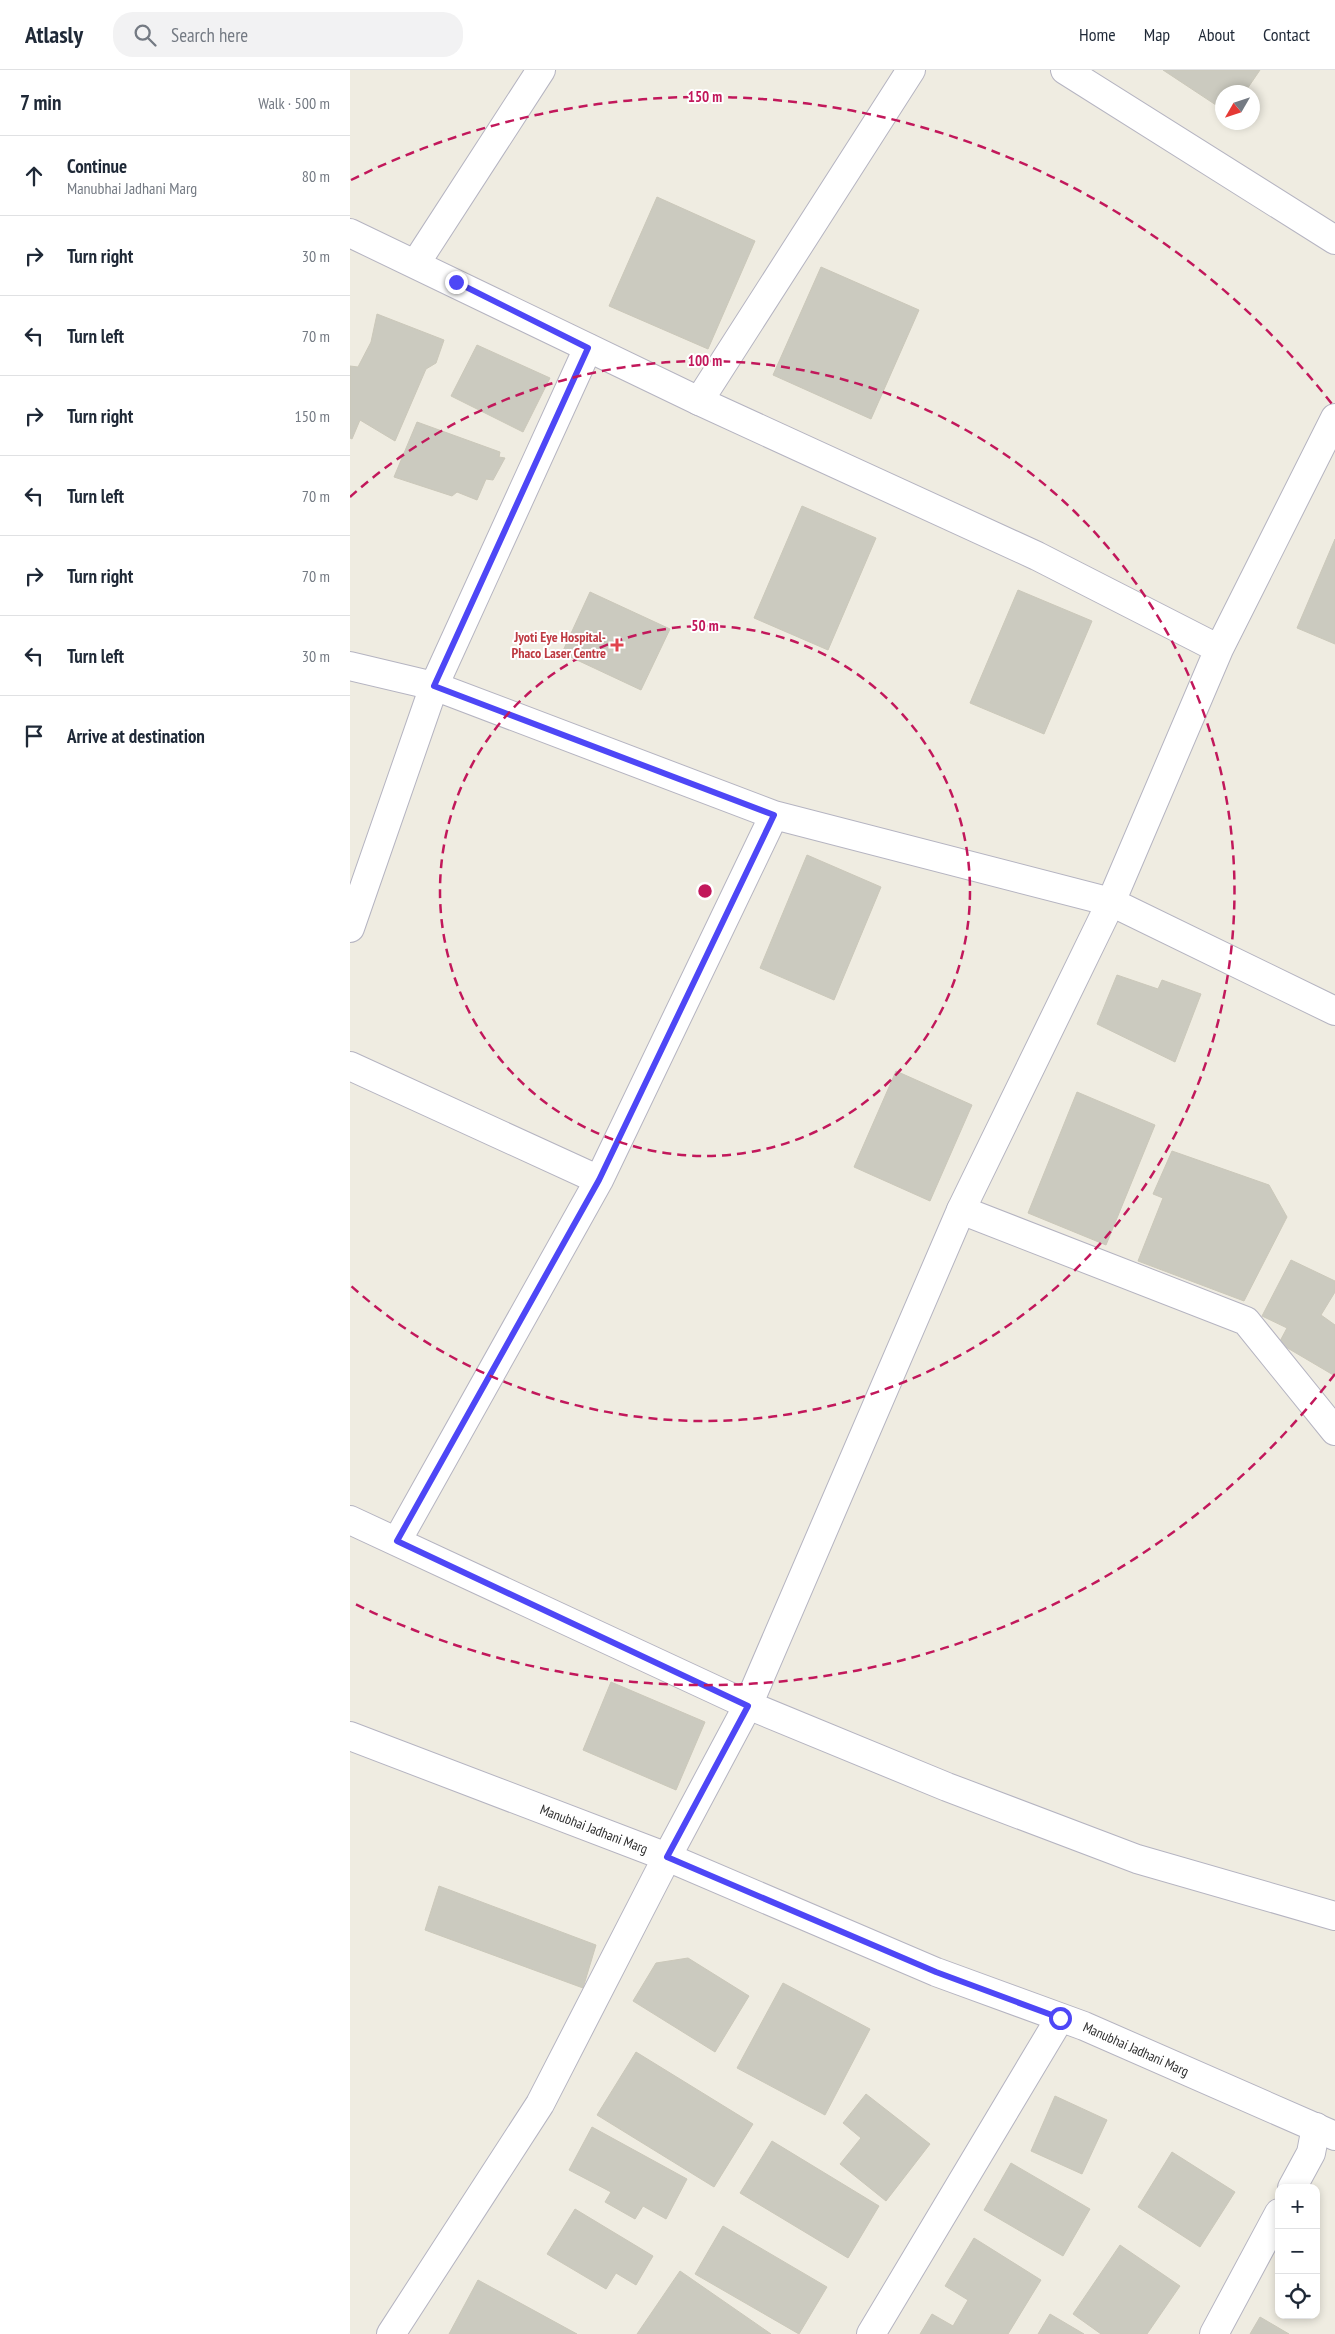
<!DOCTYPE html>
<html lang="en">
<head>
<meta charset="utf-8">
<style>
	:root { --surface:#fff; --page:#f2f2f3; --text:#1f2937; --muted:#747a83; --line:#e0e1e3 }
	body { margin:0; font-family:"PT Sans Narrow",sans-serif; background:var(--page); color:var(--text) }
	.controls { position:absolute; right:15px; bottom:15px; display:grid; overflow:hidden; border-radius:10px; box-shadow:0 2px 8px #0003 }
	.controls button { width:45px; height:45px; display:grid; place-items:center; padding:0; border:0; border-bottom:1px solid var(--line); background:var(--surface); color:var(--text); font:25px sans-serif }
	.compass { position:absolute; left:865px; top:15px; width:45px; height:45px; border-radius:50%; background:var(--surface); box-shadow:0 2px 8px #0003; rotate:231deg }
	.stop { position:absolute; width:15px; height:15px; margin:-11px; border:4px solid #4e47f6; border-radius:50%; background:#fff }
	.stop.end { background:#4e47f6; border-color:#fff; box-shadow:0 1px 5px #0008 }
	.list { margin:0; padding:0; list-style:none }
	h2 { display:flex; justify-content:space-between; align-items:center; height:65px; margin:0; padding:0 20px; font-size:21px }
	h2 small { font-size:16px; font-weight:400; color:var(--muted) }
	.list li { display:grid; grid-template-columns:32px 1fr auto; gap:15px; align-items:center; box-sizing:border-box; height:80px; padding:0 20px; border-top:1px solid var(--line) }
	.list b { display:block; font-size:19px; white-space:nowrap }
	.list p { margin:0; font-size:16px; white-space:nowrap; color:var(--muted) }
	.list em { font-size:16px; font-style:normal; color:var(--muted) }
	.icon { flex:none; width:28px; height:28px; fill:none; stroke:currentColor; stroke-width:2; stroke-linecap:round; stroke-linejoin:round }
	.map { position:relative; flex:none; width:985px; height:2264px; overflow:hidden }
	header { display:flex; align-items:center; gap:30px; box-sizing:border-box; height:70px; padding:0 25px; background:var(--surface); border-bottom:1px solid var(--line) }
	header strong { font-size:24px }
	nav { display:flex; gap:28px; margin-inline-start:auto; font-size:18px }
	.search { width:350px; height:45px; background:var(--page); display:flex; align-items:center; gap:12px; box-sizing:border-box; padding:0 18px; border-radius:20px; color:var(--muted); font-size:19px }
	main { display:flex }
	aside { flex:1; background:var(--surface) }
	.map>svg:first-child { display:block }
	.building { fill:#cbcabf; stroke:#cbc8ba }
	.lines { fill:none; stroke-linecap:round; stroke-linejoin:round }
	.street-casing { stroke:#b5b4c1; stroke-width:30 }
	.secondary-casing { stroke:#b5b4c1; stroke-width:30 }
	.street { stroke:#fff; stroke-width:28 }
	.secondary { stroke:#fff; stroke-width:28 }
	.route { stroke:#4e47f6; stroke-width:6 }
	.ring { fill:none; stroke:#c2185b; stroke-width:2.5; stroke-dasharray:9 6 }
	.health-dot { fill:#e0444e; stroke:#fff; stroke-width:2 }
	.labels { text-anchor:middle; stroke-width:4; stroke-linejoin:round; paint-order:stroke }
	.health-label { font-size:14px; font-weight:bold; fill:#be3a42; stroke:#fff; text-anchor:end }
	.street-label { font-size:14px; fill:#2e2e2e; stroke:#fff }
	.centre { fill:#c2185b; stroke:#fff; stroke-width:2.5 }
	.ring-label { font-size:15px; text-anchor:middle; font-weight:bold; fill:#c2185b; stroke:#fff; stroke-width:4; stroke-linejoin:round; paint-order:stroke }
</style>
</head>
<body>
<header>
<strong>Atlasly</strong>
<div class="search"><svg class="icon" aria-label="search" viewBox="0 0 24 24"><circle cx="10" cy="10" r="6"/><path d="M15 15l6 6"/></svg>Search here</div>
<nav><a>Home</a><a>Map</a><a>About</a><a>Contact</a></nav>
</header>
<main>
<aside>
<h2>7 min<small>Walk · 500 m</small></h2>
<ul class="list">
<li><svg class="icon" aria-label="ahead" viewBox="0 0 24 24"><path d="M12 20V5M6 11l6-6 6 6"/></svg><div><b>Continue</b><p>Manubhai Jadhani Marg</p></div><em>80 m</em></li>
<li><svg class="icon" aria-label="right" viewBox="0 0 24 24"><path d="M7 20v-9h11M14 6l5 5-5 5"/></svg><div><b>Turn right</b></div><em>30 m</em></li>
<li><svg class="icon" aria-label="left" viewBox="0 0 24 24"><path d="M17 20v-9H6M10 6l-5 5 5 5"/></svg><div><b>Turn left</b></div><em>70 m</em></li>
<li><svg class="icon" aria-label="right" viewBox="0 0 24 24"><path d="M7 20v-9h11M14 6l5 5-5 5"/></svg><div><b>Turn right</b></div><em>150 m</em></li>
<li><svg class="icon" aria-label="left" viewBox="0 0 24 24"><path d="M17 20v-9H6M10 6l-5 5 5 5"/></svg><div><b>Turn left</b></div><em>70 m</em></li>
<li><svg class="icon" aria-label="right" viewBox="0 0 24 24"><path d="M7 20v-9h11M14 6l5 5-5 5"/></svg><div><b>Turn right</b></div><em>70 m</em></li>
<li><svg class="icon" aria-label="left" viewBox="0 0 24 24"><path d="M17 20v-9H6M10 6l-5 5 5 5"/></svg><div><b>Turn left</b></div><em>30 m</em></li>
<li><svg class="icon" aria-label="arrive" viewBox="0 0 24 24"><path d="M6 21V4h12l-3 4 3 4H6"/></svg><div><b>Arrive at destination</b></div></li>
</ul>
</aside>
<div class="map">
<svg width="985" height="2264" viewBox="0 0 985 2264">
	<rect width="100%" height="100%" fill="#efece1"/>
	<!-- building -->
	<path class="building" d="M813 0H910L895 22H872V39Z
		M307 127 405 171 358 279 259 236Z
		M471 197 569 240 521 349 423 305Z
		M27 244 94 270 86 293 76 299 45 371 10 350 2 369 0 368V296L8 297 21 272Z
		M127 275 200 308 173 362 101 326Z
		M67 352 150 382 149 387 155 388 143 410 136 409 127 430 107 422 102 426 44 407Z
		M452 436 526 468 478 580 404 548Z
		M985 469V574L947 558Z
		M668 520 742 551 694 664 620 633Z
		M240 522 320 559 291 620 212 583Z
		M457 785 531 817 484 930 410 898Z
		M767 905 808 919 812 910 851 924 825 992 747 954Z
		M546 1001 622 1035 580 1131 504 1097Z
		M727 1022 805 1055 756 1175 678 1143Z
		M822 1081 919 1115 937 1147 894 1231 788 1191 813 1128 803 1124Z
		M941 1190 985 1211V1222L971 1245 985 1255V1306L929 1273 937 1258 912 1246Z
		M261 1612 355 1652 326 1720 233 1680Z
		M89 1816 246 1875 233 1918 75 1860Z
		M338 1888 399 1926 365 1982 283 1931 306 1893Z
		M433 1913 520 1959 475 2045 387 1998Z
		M286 1982 403 2054 364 2117 247 2045Z
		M516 2024 580 2074 536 2131 490 2094 511 2068 493 2053Z
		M705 2026 757 2050 732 2104 681 2081Z
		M242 2057 337 2109 316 2149 293 2136 285 2149 255 2132 261 2122 219 2100Z
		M422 2071 529 2136 498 2188 390 2123Z
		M822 2082 885 2122 850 2177 788 2137Z
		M661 2093 740 2139 713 2186 634 2140Z
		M225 2139 303 2186 286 2215 266 2203 256 2219 197 2184Z
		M373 2156 477 2217 449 2264 345 2204Z
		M624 2168 691 2210 658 2264H570L582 2244 603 2256 618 2230 595 2216Z
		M770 2175 830 2216 797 2264H751L723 2244Z
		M330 2201 421 2264H287Z
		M128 2210 227 2264H99Z
		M700 2244 734 2264H688Z
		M910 2247 939 2264H900Z"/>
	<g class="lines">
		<defs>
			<path id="street" d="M715 0 985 170
				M66 193 191 0
				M349 331 561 0
				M0 596 84 616 424 745 761 832 985 941
				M0 858 84 616 238 278
				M0 996 249 1110
				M611 1140 896 1251 985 1361
				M0 1450 398 1635 597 1717 787 1789 985 1846
				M47 1471 249 1110 424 745
				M942 2118 961 2083 966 2057
				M41 2264 190 2034 317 1787
				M521 2264 710 1948
				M864 2264 929 2143"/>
			<path id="secondary" d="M0 163 349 331 687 486 869 579
				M0 1666 317 1787 586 1902 734 1956 985 2066
				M317 1787 398 1635 611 1140 761 832 869 579 985 348"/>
		</defs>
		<!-- street casing -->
		<use href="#street" class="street-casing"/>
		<!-- secondary casing -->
		<use href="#secondary" class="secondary-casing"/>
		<!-- street -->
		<use href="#street" class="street"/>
		<!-- secondary -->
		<use href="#secondary" class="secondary"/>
	</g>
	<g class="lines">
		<!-- route -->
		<path class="route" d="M106 212 238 278 84 616 424 745 249 1110 47 1471 398 1636 317 1787 586 1902 710 1948"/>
	</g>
	<!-- distance rings -->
	<g class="ring">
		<circle cx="355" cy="821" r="265"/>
		<path d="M0 427A530 530 0 1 1 0 1215"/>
		<path d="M985 1304A794 794 0 0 1 1 1532M1 110A794 794 0 0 1 985 338"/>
	</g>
	<!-- markers -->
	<path class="health-dot" d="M264.5 567.5h5v5h5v5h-5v5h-5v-5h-5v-5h5z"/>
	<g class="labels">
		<!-- health labels -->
		<g class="health-label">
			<text x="256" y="572">Jyoti Eye Hospital-<tspan x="256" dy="16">Phaco Laser Centre</tspan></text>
		</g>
		<!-- street labels -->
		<g class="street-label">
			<text transform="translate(244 1759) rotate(21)" y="5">Manubhai Jadhani Marg</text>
			<text transform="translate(786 1979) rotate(24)" y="5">Manubhai Jadhani Marg</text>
		</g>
	</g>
	<circle cx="355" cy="821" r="8" class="centre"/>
	<g class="ring-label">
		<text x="355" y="32">150 m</text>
		<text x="355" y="296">100 m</text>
		<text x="355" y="561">50 m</text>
	</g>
</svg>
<div class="controls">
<button>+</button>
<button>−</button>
<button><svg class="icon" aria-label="locate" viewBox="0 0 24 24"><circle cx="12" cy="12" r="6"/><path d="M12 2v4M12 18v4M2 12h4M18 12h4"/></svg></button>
</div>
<svg class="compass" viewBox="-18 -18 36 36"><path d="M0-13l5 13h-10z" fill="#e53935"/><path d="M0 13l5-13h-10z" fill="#747a83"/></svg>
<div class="stop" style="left:710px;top:1948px"></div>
<div class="stop end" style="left:106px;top:212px"></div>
</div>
</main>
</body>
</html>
